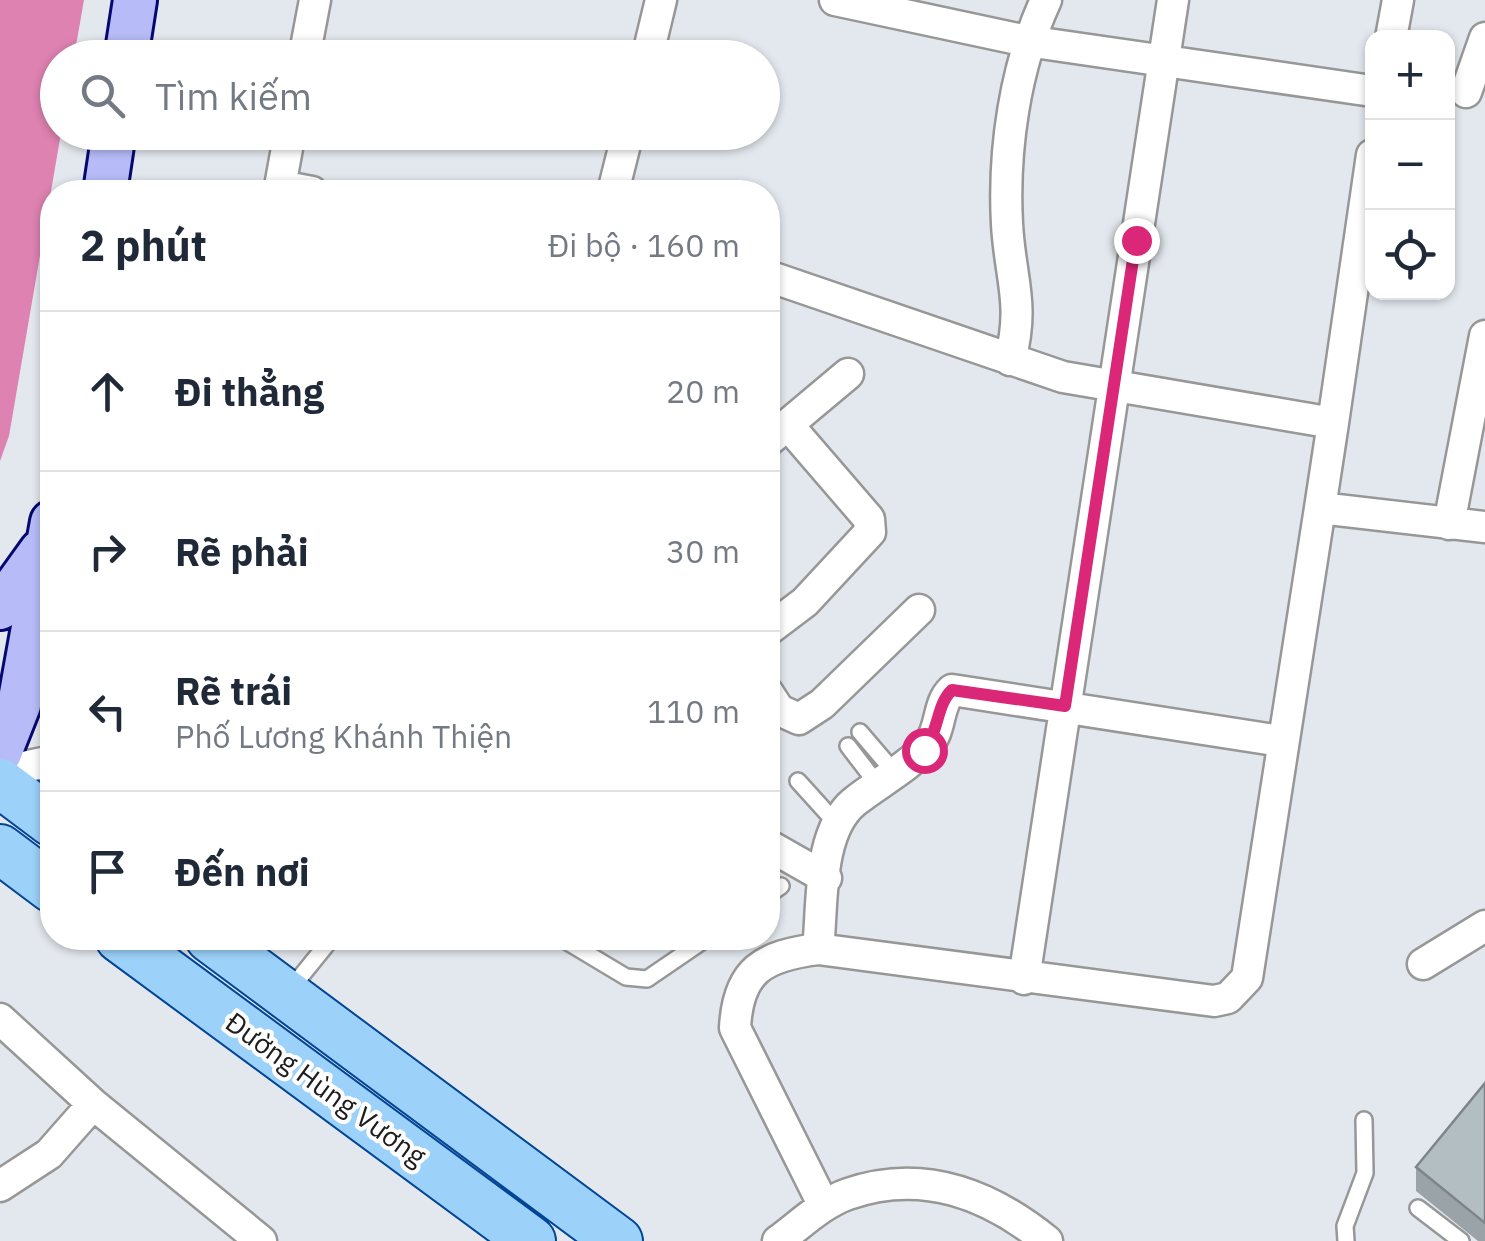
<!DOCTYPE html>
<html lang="vi">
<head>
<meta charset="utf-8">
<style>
	:root { --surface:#fff; --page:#f2f2f3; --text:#1f2937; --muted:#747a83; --line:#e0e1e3 }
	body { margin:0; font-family:"IBM Plex Sans",sans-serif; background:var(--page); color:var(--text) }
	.controls { position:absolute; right:30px; top:30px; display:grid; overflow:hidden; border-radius:20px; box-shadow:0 2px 8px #0004 }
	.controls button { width:90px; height:90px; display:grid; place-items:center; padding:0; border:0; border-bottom:2px solid var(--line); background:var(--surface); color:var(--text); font:50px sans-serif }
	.stop { position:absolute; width:30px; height:30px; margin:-22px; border:8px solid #db2777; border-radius:50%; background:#fff }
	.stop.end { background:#db2777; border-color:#fff; box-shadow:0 2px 10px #0008 }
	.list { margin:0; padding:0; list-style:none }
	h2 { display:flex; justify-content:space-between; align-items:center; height:130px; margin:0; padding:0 40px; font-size:42px }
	h2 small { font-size:32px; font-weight:400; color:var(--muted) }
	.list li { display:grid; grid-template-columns:65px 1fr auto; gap:30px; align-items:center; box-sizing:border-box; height:160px; padding:0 40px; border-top:2px solid var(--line) }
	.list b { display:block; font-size:38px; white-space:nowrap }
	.list p { margin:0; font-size:32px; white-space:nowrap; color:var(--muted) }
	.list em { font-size:32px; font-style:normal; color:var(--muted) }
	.icon { flex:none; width:55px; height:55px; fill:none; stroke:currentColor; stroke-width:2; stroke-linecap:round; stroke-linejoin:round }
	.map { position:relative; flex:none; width:1485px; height:1241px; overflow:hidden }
	.search { position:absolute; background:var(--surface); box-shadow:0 2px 8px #0004; left:40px; top:40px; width:740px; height:110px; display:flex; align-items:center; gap:25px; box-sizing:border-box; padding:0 35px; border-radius:55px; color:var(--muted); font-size:38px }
	.panel { position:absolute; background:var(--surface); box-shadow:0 2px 8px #0004; left:40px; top:180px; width:740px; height:770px; border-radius:40px }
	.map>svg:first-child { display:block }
	.pitch { fill:#dd82b1 }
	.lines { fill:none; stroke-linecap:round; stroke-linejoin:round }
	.lane-casing { stroke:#979797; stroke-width:20 }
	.street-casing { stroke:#979797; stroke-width:35 }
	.secondary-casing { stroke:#060872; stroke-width:48 }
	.primary-casing { stroke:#024594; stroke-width:52 }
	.path { stroke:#6bf7f4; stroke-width:5; stroke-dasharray:5 5; stroke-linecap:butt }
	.lane { stroke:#fff; stroke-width:15 }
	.street { stroke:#fff; stroke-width:30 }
	.secondary { stroke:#b7bcf8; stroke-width:42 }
	.primary { stroke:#9cd1fa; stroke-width:48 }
	.wall { fill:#9aa3a8 }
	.building { fill:#b3bec3; stroke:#7d8588; stroke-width:2.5 }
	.route { stroke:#db2777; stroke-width:12 }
	.labels { text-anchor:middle; stroke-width:8; stroke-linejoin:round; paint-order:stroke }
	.street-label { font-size:28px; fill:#1d1d1d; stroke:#fff }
</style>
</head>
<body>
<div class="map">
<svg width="1485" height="1241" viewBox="0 0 1485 1241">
	<rect width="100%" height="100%" fill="#e3e8ee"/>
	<!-- pitch -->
	<path class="pitch" d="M0 0H84L74 57 58 58V132L61 133 9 436 0 461Z"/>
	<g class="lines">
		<defs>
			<path id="lane" d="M860 732 895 773
				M848 746 878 785
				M798 781 836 823
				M768 895 781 886
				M561 938 626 977 647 979 707 938
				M289 991 332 938
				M1418 1208 1461 1241
				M1346 1241 1345 1226 1365 1173 1364 1120"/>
			<path id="street" d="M835 0 1027 41 1372 91
				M1391 38 1398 0
				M304 58 315 0
				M647 58 661 0
				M1466 92 1485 38
				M280 186 312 192
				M279 192 290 132
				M613 192 628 132
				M768 276 1063 377 1333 423 1320 508 1485 527
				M1010 360C1025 303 1010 279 1007 224 1003 150 1015 67 1046 0
				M1333 423 1372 155
				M768 441 848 374
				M1449 524 1485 336
				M768 630 805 602 870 532 869 519 788 425
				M768 693 779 710 799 719 822 704 919 610
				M0 772 52 761
				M768 845 826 878
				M818 949C823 905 817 833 854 802 878 783 907 768 928 745 942 729 937 704 952 690L1281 741
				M1423 964 1485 926
				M1024 979 1173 0
				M0 1019 93 1104 261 1241
				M0 1186 49 1154 93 1104
				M824 1206 735 1028C738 970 763 956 818 949L1214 1001 1228 998 1247 978 1320 508
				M778 1241C800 1225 822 1203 848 1194 923 1168 989 1194 1047 1241"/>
			<path id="secondary" d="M126 58 135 0
				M105 192 114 132
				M0 608 41 551
				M0 753 19 705 52 522"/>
			<path id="primary" d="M0 783 52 822
				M0 849 52 888
				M120 938 531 1241
				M210 938 618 1241"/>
		</defs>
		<!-- lane casing -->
		<use href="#lane" class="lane-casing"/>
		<!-- street casing -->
		<use href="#street" class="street-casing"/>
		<!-- secondary casing -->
		<use href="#secondary" class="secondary-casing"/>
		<!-- primary casing -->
		<use href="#primary" class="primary-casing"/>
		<!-- path -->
		<path class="path" d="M334 48 389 58"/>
		<!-- lane -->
		<use href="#lane" class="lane"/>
		<!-- street -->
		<use href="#street" class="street"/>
		<!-- secondary -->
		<use href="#secondary" class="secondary"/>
		<!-- primary -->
		<use href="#primary" class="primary"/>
	</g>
	<!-- wall -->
	<path class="wall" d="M1485 1083V1241H1478L1416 1191V1167Z"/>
	<!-- building -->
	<path class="building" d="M1485 1083V1223L1416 1167Z"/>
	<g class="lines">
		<!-- route -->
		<path class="route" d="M924 750C939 732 936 705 952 690L1065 706 1136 240"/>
	</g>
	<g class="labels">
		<!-- street labels -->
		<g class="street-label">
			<text transform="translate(326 1089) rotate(36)" y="10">Đường Hùng Vương</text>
		</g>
	</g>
</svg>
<div class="controls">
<button>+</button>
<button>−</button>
<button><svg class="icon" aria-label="locate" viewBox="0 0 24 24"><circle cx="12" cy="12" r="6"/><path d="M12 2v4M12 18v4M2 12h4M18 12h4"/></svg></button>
</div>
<div class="stop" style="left:924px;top:750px"></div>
<div class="stop end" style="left:1136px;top:240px"></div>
<div class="search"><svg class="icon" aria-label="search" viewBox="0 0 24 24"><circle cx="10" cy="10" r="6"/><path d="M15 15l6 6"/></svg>Tìm kiếm</div>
<section class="panel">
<h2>2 phút<small>Đi bộ · 160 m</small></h2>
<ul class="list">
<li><svg class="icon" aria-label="ahead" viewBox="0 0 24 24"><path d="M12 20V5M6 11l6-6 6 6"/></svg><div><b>Đi thẳng</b></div><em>20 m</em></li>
<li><svg class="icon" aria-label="right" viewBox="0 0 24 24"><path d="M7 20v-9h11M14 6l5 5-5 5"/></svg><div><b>Rẽ phải</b></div><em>30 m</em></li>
<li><svg class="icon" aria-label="left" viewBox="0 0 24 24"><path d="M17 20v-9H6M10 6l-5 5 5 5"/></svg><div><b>Rẽ trái</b><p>Phố Lương Khánh Thiện</p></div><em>110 m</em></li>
<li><svg class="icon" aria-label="arrive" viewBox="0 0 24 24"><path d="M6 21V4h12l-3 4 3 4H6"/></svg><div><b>Đến nơi</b></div></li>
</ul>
</section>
</div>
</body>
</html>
